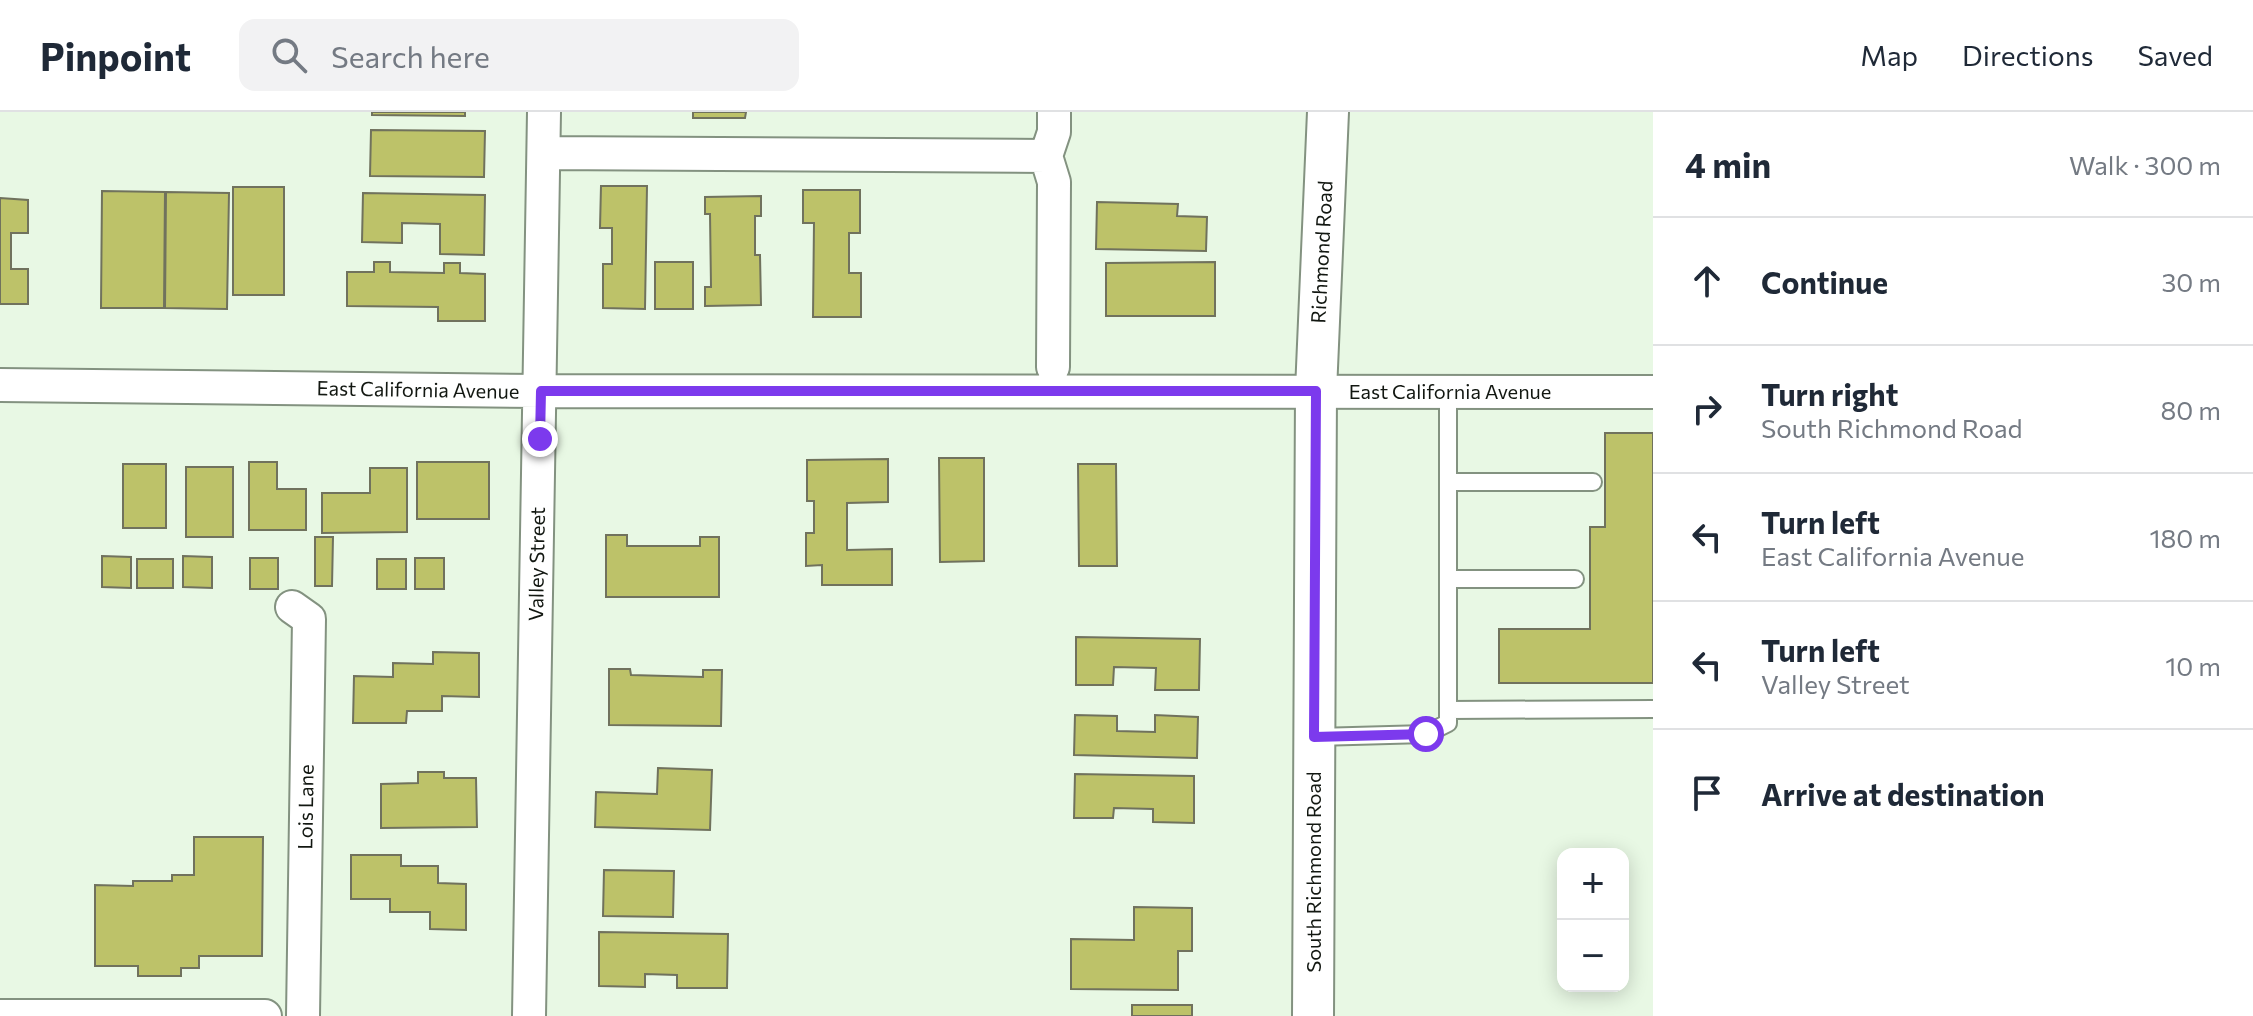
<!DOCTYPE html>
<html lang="en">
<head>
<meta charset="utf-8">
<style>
	:root { --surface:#fff; --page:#f2f2f3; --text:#1f2937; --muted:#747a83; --line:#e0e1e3 }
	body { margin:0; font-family:Commissioner,sans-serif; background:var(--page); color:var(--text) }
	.controls { position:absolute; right:24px; bottom:24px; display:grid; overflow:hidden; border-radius:16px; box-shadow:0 4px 20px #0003 }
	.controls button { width:72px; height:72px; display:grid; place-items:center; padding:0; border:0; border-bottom:2px solid var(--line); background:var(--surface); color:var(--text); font:40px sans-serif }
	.stop { position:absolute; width:24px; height:24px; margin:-18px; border:6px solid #7c3aed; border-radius:50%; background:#fff }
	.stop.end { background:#7c3aed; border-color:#fff; box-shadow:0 2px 8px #0008 }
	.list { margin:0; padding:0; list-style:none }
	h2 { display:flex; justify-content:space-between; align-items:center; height:104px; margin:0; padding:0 32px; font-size:34px }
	h2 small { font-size:26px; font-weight:400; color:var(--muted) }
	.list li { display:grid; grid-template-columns:52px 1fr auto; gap:24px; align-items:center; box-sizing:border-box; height:128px; padding:0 32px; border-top:2px solid var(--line) }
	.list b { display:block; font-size:30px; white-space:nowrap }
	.list p { margin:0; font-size:26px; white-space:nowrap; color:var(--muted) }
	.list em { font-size:26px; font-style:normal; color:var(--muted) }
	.icon { flex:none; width:44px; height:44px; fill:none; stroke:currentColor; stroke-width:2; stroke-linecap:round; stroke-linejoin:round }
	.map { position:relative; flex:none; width:1653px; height:904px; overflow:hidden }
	header { display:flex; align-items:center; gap:48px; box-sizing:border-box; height:112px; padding:0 40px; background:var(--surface); border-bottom:2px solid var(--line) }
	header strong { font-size:38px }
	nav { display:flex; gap:44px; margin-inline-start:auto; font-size:28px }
	.search { width:560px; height:72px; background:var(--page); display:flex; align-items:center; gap:20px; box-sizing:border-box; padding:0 28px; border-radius:16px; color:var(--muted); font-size:30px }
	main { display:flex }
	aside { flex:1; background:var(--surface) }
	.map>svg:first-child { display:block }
	.building { fill:#bdc269; stroke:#70725d; stroke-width:2 }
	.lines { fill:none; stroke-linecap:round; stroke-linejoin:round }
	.service-casing { stroke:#839280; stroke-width:20 }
	.minor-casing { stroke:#839280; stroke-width:36 }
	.tertiary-casing { stroke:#839280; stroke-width:44 }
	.service { stroke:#fff; stroke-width:16 }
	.minor { stroke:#fff; stroke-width:32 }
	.tertiary { stroke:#fff; stroke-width:40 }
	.route { stroke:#7c3aed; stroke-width:10 }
	.labels { text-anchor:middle; stroke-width:8; stroke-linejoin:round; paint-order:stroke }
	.street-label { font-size:20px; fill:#121711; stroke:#fff }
</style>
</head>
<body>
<header>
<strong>Pinpoint</strong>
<div class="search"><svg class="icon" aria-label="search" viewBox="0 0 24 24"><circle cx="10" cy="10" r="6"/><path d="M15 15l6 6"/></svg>Search here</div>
<nav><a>Map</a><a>Directions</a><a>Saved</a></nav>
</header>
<main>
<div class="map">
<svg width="1653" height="904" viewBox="0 0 1653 904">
	<rect width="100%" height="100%" fill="#e8f8e4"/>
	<!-- building -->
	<path class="building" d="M372 0H465V4L372 3Z
		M693 0H746L745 6H693Z
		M371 18 485 19 484 65 370 64Z
		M601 74H647L645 197 603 196V152H612V116H600Z
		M233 75H284V183H233Z
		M803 78H860V121H849V161H861V205H813L814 111H803Z
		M102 79 165 80 164 196H101Z
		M166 80 229 81 227 197 165 196Z
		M363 81 485 83 484 143 440 142V112L402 111V131L362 130Z
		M761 84V104H755V143H760L761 193 705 194V175H711L710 102H705V85Z
		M0 86 28 88V121H11V157H28V192H0Z
		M1097 90 1178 92 1177 104 1207 105 1206 139 1096 137Z
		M374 150H390V160L444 161V151H460V161L485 162V209H438V195L347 194V160H374Z
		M655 150H693V197H655Z
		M1215 150V204H1106V151Z
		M1605 321H1653V571H1499V517H1590V415H1605Z
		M939 346H984V449L940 450Z
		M888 347V390L847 391V438L892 437V473H822V453L806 454V421H814V389H807V348Z
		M249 350H277V377H306V418H249Z
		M417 350H489V407H417Z
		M123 352H166V416H123Z
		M1078 352H1116L1117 454H1079Z
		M186 355H233V425H186Z
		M370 356H407V420L322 421V381H370Z
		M606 423H627V434H700V425H719V485H606Z
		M315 425H333L332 474H315Z
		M102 444 131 445V476L102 475Z
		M183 444 212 445V476L183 475Z
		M250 446H278V477H250Z
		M415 446H444V477H415Z
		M137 447H173V476H137Z
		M377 447H406V477H377Z
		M1076 525 1200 527 1199 578H1155L1156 556 1114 555 1113 573H1076Z
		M433 540 479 541V585L442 584V599H407L406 611H353L354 564 393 565V551L433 552Z
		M609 557H630L631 563 703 565V558H722L721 614 609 613Z
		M1075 603 1117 604V619L1155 620V603L1198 605 1197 646 1074 643Z
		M658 656 712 658 710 718 595 715 596 680 657 682Z
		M418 660H444V666H476L477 715 381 716V672L418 671Z
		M1075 662 1194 664V711L1153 710V697L1114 696 1113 706H1074Z
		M194 725H263L262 844H199V856H181V864H138V854H95V773L133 774V769H172V763H194Z
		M351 743H401V754H438V771L466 772V818L430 817V800H390V787H351Z
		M604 758 674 759 673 805 603 804Z
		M1134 795 1192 796V839H1178V878L1071 877V827L1134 828Z
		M599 820 728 822 727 876H677V863L645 862V875L599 874Z
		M1132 893H1192V904H1132Z"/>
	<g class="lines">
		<defs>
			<path id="service" d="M1448 370H1593
				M1448 467H1575
				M1448 598 1653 597
				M1316 625 1426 622 1448 611V280"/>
			<path id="minor" d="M544 41 1046 44 1054 20V0
				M1046 44 1054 70 1053 255
				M0 273 541 279 1653 280
				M292 495 309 507 303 904
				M0 904H265
				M529 904 544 0"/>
			<path id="tertiary" d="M1313 904 1316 279 1328 0"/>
		</defs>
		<!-- service casing -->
		<use href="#service" class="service-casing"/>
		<!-- minor casing -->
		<use href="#minor" class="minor-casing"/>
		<!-- tertiary casing -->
		<use href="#tertiary" class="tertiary-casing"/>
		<!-- service -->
		<use href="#service" class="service"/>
		<!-- minor -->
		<use href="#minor" class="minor"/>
		<!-- tertiary -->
		<use href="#tertiary" class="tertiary"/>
	</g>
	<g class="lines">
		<!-- route -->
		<path class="route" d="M540 327 541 279H1316L1314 625 1426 622"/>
	</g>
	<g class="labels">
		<!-- street labels -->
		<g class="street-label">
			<text transform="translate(1322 140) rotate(-87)" y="7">Richmond Road</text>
			<text transform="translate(418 278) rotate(1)" y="7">East California Avenue</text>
			<text x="1450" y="287">East California Avenue</text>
			<text transform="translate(537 452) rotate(-89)" y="7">Valley Street</text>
			<text transform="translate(306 695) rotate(-89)" y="7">Lois Lane</text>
			<text transform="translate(1314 760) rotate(-90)" y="7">South Richmond Road</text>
		</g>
	</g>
</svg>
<div class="controls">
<button>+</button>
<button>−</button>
</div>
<div class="stop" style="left:1426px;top:622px"></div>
<div class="stop end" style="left:540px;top:327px"></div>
</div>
<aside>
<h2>4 min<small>Walk · 300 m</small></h2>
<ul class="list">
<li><svg class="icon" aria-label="ahead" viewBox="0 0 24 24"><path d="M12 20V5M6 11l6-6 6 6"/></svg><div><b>Continue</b></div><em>30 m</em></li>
<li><svg class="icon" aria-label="right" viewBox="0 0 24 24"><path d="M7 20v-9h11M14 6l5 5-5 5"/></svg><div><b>Turn right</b><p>South Richmond Road</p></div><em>80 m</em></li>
<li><svg class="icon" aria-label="left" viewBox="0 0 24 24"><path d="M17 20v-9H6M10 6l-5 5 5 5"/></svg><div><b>Turn left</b><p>East California Avenue</p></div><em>180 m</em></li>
<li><svg class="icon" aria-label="left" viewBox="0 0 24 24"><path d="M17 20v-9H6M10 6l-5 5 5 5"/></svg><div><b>Turn left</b><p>Valley Street</p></div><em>10 m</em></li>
<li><svg class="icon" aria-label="arrive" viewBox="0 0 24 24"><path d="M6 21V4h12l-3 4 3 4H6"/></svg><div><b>Arrive at destination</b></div></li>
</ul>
</aside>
</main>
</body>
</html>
